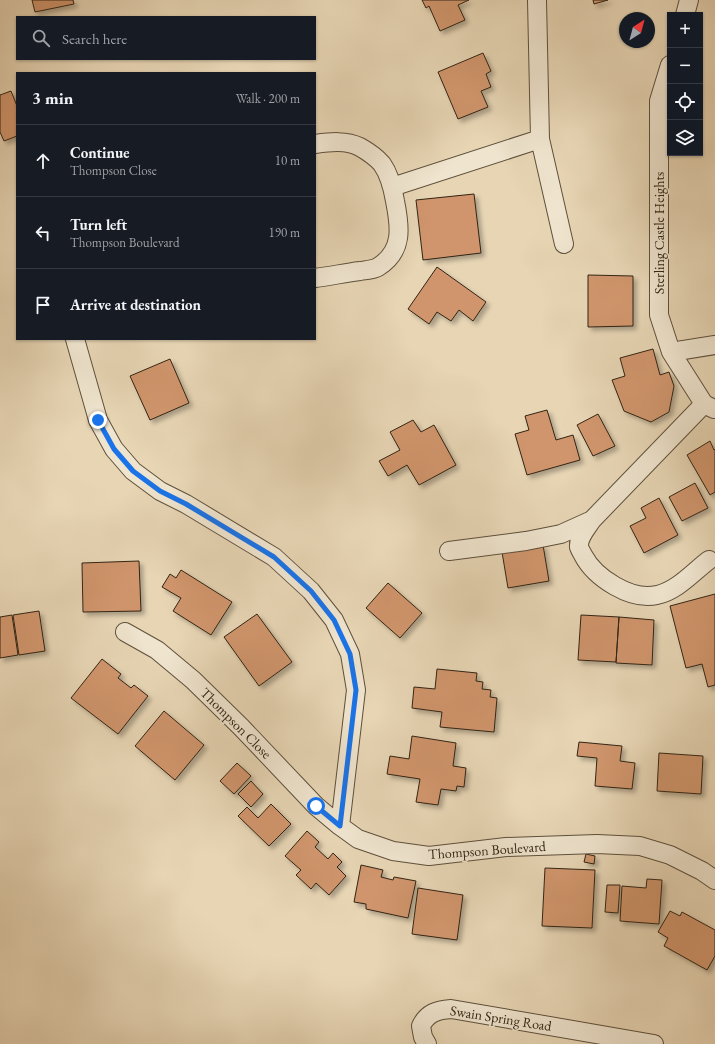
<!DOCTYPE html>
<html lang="en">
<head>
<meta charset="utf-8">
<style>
	:root { --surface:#171b24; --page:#242831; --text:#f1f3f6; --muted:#9ea1a6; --line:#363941 }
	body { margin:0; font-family:"EB Garamond",serif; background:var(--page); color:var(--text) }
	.controls { position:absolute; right:12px; top:12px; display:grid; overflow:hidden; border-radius:0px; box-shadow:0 1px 3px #0004 }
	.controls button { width:36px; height:36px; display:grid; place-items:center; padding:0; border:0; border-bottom:1px solid var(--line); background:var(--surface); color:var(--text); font:20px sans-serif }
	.compass { position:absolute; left:619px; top:12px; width:36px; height:36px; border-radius:50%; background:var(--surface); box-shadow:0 1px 3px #0004; rotate:36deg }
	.stop { position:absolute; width:12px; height:12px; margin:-9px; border:3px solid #1a73e8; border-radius:50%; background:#fff }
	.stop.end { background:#1a73e8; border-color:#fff; box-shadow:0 1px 4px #0008 }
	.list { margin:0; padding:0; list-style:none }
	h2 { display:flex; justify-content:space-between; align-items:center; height:52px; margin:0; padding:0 16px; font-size:17px }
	h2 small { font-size:13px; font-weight:400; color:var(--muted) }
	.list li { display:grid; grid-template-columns:26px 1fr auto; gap:12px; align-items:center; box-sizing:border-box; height:72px; padding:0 16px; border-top:1px solid var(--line) }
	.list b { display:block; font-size:15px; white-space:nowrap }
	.list p { margin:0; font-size:13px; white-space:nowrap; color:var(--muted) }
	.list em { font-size:13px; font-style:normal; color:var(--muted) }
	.icon { flex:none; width:22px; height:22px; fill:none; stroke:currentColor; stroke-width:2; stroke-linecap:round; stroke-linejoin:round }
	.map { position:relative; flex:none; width:715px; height:1044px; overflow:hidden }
	.search { position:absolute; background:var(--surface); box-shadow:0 1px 3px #0004; left:16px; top:16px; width:300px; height:44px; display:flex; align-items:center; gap:10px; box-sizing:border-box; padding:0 14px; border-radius:0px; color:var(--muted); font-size:15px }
	.panel { position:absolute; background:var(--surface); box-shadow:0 1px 3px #0004; left:16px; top:72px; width:300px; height:268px; border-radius:0px }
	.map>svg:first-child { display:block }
	.building { fill:#d0956c; stroke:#312414; filter:url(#shadow) }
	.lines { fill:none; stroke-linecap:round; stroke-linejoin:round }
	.minor-casing { stroke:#5e503c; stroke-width:20 }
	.minor { stroke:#efe4ce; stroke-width:18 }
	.route { stroke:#1a73e8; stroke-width:5 }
	.labels { text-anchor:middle; stroke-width:3; stroke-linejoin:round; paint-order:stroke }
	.street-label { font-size:14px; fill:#312414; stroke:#efe4ce }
</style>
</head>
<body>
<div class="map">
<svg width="715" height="1044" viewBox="0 0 715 1044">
	<defs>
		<filter id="shadow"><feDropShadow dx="3.5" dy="3.5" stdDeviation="2" flood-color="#0004"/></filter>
	</defs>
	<rect width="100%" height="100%" fill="#e7d5b4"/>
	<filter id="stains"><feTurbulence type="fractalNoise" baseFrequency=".005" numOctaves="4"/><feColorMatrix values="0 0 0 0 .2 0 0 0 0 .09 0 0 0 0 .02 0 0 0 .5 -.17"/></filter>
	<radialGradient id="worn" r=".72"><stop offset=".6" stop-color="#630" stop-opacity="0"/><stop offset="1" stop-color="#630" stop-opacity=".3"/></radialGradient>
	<!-- building -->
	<path class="building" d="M32 0H73L74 4 35 12Z
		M422 0H469L458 5 465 20 440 31 429 6 426 8Z
		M593 0H608L594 4Z
		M483 53 491 71 486 74 491 87 481 91 488 107 458 119 438 72Z
		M11 91 17 106V136L4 141 0 132V95Z
		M474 194 481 253 423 260 416 200Z
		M437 267 486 302 473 321 459 310 451 321 437 312 429 324 408 309Z
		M588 275 633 276V326L588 327Z
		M653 349 660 375 669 372 674 386 669 412 651 422 624 411 612 380 625 376 620 358Z
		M170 359 189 403 150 420 130 376Z
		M547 410 556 440 573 435 580 460 527 475 515 434 529 430 525 416Z
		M598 414 615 446 593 456 577 425Z
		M413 420 421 432 434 425 456 465 419 485 407 465 388 476 379 461 400 450 390 432Z
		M710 441 714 450 715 449V492L710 495 687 455Z
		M695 483 708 508 682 521 669 497Z
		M659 498 678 535 644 553 630 526 646 518 641 508Z
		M543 545 549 581 508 588 502 552Z
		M139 561 141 611 83 612 82 563Z
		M181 570 232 602 211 635 173 611 181 598 162 587 170 574 176 578Z
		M388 583 422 613 400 638 366 608Z
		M715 594V685L708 687 702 664 686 668 670 606Z
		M39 611 45 651 19 655 13 615Z
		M257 614 292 662 259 686 224 637Z
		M12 615 18 655 0 658V617Z
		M581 615 619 617 616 662 578 660Z
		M619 617 654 620 652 665 616 663Z
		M102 659 121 674 118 678 131 688 134 685 148 696 118 734 71 698Z
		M437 669 477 673 476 681 483 682 482 689 491 690 490 697 497 698 494 732 440 727 442 712 412 708 414 687 435 689Z
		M164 711 204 745 175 780 135 746Z
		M412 736 456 743 453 766 466 768 464 787 457 786 456 791 441 789 438 805 416 802 420 779 387 774 390 756 409 759Z
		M579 742 622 746 620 761 635 763 632 789 595 786 597 758 577 756Z
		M659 753 703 756 701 794 657 791Z
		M237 763 251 776 234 794 220 781Z
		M251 781 263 794 251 807 238 794Z
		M271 804 291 824 269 846 238 816 247 807 258 818Z
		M307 831 319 842 315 847 328 859 333 853 342 862 337 867 346 876 329 895 316 883 311 889 296 875 301 870 285 856Z
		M586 854 595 856 594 864 584 862Z
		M361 865 383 870 381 877 393 880 394 877 416 881 408 918 366 909V904L354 902Z
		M545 868 595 870 592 928 542 926Z
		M647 879 662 880 659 924 620 921 622 886 646 888Z
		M607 885H620L618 913 605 912Z
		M418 888 463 895 457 940 412 934Z
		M670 911 680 916 682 912 715 930V956L707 970 664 946 668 938 658 932Z"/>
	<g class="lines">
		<defs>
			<path id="minor" d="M537 0 540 139 564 244
				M685 15 689 0
				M670 65 659 101V315L671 352
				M315 144C330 142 346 140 360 147 367 151 376 157 382 164 389 174 393 189 395 201 400 226 404 251 378 267 373 270 366 270 360 271 345 273 330 276 315 278
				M392 187 540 139
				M75 339 98 420 114 449 133 471 160 491 186 504 274 557 311 591 334 620 350 654 356 690 340 826 358 839 393 851 429 856 506 847 597 844 640 846 670 855 702 871 715 880
				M714 409 704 404 671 352 715 345
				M592 520C587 528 578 537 579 547 580 550 582 553 583 555 595 578 631 601 657 595 677 591 693 572 709 560
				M449 551 526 541 561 534 592 520 704 404
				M125 632 157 650 193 680 241 727 316 806 340 826
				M427 1044 423 1037 421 1026C427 1013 437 1010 451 1009L654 1044"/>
		</defs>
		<!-- minor casing -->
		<use href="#minor" class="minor-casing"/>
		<!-- minor -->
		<use href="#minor" class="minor"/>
	</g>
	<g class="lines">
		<!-- route -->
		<path class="route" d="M98 420 114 449 133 471 160 491 186 504 274 557 311 591 334 620 350 654 356 690 340 826 316 806"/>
	</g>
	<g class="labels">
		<!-- street labels -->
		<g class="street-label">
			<text transform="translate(659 233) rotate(-90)" y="5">Sterling Castle Heights</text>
			<text transform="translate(236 723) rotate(45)" y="5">Thompson Close</text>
			<text transform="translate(487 850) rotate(-4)" y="5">Thompson Boulevard</text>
			<text transform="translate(501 1018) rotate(9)" y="5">Swain Spring Road</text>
		</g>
	</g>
	<rect width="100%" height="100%" filter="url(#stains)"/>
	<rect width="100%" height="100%" fill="url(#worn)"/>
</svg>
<div class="controls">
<button>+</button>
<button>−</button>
<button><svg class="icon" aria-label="locate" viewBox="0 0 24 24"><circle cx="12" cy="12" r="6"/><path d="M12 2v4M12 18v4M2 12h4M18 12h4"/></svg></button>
<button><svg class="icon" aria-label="layers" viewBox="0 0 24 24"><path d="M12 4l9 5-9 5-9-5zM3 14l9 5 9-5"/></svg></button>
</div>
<svg class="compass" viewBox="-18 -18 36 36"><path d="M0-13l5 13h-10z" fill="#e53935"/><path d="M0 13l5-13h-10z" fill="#9ea1a6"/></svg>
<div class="stop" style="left:316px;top:806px"></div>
<div class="stop end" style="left:98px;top:420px"></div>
<div class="search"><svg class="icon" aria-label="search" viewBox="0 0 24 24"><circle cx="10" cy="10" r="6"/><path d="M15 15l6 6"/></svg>Search here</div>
<section class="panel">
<h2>3 min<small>Walk · 200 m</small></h2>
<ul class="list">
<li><svg class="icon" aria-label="ahead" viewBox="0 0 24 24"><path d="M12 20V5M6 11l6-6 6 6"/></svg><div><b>Continue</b><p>Thompson Close</p></div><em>10 m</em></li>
<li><svg class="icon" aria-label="left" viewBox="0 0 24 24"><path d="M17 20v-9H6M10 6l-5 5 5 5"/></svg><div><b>Turn left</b><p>Thompson Boulevard</p></div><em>190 m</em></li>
<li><svg class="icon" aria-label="arrive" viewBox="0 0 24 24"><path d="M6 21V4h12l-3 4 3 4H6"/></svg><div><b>Arrive at destination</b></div></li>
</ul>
</section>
</div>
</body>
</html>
